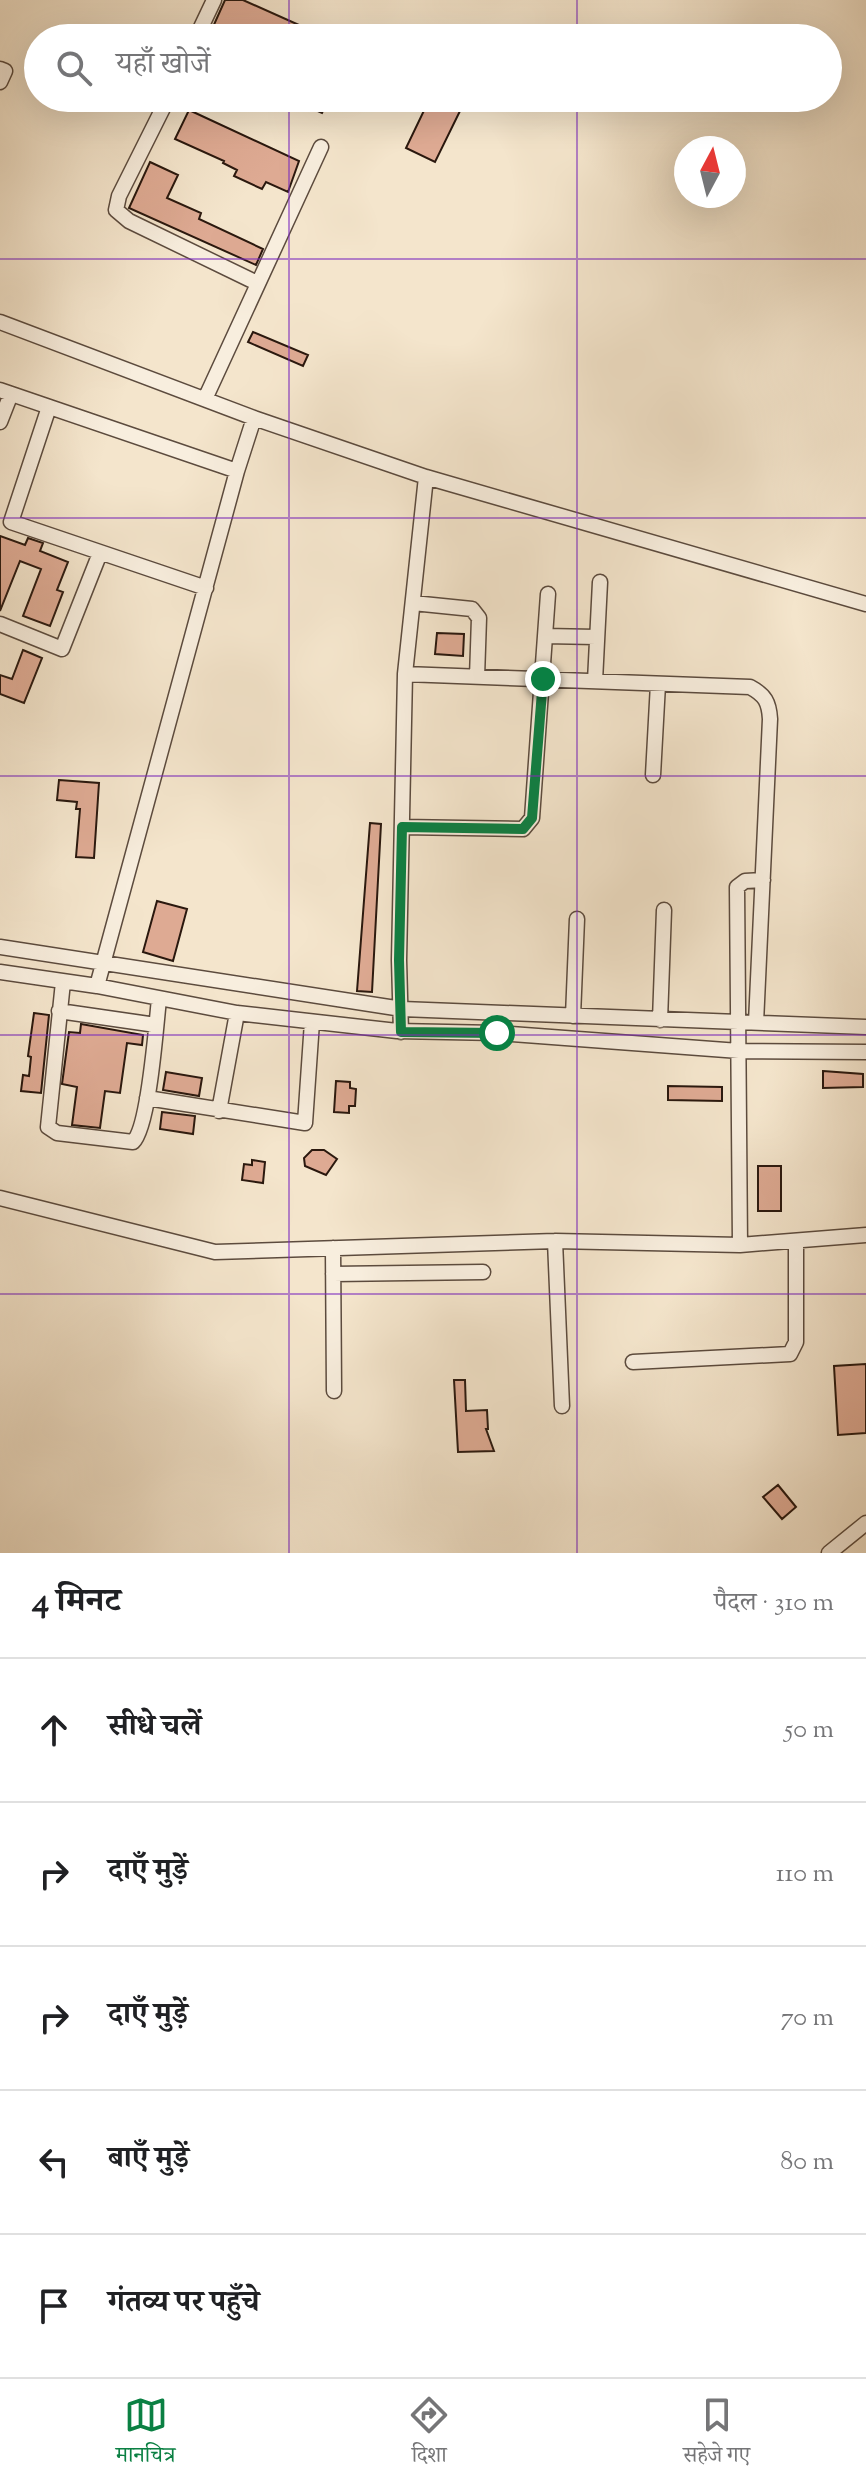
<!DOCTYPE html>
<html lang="hi">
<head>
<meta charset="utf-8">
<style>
	:root { --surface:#fff; --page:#f2f2f2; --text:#202124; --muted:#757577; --line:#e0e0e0; --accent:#0b8043 }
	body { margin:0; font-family:"Sorts Mill Goudy","Noto Serif Devanagari",serif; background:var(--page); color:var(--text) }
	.compass { position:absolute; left:674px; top:136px; width:72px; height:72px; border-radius:50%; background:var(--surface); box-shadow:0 8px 32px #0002; rotate:7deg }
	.stop { position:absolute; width:24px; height:24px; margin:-18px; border:6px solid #0b8043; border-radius:50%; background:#fff }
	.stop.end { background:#0b8043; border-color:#fff; box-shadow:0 2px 8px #0008 }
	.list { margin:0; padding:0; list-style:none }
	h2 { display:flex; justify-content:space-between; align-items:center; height:104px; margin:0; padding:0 32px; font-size:34px }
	h2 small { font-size:26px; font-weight:400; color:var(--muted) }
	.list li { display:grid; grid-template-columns:52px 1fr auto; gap:24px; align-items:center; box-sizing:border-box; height:144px; padding:0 32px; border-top:2px solid var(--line) }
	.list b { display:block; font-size:30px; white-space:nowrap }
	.list em { font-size:26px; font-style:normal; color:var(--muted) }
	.icon { flex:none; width:44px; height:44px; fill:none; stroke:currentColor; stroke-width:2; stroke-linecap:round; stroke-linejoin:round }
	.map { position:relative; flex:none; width:866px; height:1553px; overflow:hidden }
	.search { position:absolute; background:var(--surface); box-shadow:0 8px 32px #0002; left:24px; right:24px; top:24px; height:88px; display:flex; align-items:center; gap:20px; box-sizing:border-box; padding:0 28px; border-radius:44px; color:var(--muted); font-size:30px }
	.sheet { height:824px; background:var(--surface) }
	nav { display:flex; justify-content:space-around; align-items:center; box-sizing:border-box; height:112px; border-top:2px solid var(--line); background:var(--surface); font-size:22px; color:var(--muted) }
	nav a { display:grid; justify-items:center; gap:4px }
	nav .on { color:var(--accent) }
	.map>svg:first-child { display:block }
	.building { fill:#deaa93; stroke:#2a180e; stroke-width:2 }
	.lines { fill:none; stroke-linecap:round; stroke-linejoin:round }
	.minor-casing { stroke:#5c4b3e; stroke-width:17 }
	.minor { stroke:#f8eede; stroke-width:14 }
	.route { stroke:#0b8043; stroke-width:10 }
	.grid { fill:none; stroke:#7b2cbf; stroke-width:2; stroke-opacity:0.55 }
</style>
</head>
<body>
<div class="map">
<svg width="866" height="1553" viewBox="0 0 866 1553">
	<rect width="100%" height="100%" fill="#f4e5cc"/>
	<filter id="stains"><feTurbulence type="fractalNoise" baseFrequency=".0025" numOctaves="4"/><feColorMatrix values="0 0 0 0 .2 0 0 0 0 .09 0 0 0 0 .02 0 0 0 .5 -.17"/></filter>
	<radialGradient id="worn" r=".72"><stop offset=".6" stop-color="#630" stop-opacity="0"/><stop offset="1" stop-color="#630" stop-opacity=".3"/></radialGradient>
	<!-- building -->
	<path class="building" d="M225 0H243L328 38H208Z
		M288 98H329L322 113Z
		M430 98 460 111 435 162 406 148Z
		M189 110 299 161 288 192 266 182 262 189 234 176 237 170 223 163 224 161 175 139Z
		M150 162 178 175 167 198 201 213 199 219 263 249 256 265 129 208Z
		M253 332 308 355 303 366 248 342Z
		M0 536 25 545 28 538 43 543 40 551 68 562 57 590 63 592 50 626 23 616 41 569 20 561 0 611Z
		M437 633 464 634 463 656 435 654Z
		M23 650 42 658 24 703 0 694V675L12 679Z
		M59 780 99 783 94 858 76 857 80 809H76L77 802 57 800Z
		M370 823 381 824 372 992 357 991Z
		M157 901 187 909 173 961 143 952Z
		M34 1013 49 1015 41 1093 21 1091 23 1075 29 1076 31 1057 28 1056Z
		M81 1024 143 1035 142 1045 127 1043 120 1093 105 1091 100 1128 72 1125 77 1087 62 1084 69 1032 80 1033Z
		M823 1071 863 1074V1087L823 1088Z
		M166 1072 202 1078 199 1096 163 1090Z
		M336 1081 350 1082V1088L356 1089 355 1106H349V1113L334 1112Z
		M668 1086 722 1087V1101L668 1100Z
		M162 1112 195 1116 193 1134 160 1129Z
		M312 1150H324L337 1159 326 1175 305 1166 304 1158Z
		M252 1160 265 1162 263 1183 242 1180 244 1164 252 1165Z
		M758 1166H781V1211H758Z
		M866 1364V1433L838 1435 834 1366Z
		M454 1380H465L466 1411 487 1410 488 1429H486L494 1451 458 1452Z
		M778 1485 796 1507 782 1519 763 1497Z"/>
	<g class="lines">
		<defs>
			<path id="minor" d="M196 38 214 0
				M0 69 5 71 0 82
				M168 98 119 196 116 210 129 221 257 283
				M0 322 254 418 426 477 866 604
				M0 390 237 471
				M205 399 321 147
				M49 407 11 522 206 588
				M0 422 11 394
				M413 603 472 609 479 618 477 677
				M0 624 62 649 100 553
				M545 636 596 637
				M405 674 750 687C765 695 769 702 770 719L756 1023
				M595 681 600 582
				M653 775 658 684
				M402 827 523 829 532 818 548 594
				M0 947 402 1009 866 1027
				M0 972 97 986 237 1013 397 1031 497 1033 739 1051 866 1052
				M63 982 48 1127 57 1133 133 1142C149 1127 156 1026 159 999
				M97 986 237 471 254 418
				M59 1011 156 1025
				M573 1016 577 919
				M660 1020 664 910
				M401 1032 399 960 405 674 426 477
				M147 1098 305 1123 312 1022
				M219 1111 237 1013
				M0 1198 215 1252 555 1241 740 1245 866 1235
				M555 1241 562 1406
				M740 1245 737 887 745 881 763 880
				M333 1248 334 1391
				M333 1274 483 1272
				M633 1362 790 1354 796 1342V1241
				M829 1553 866 1523"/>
		</defs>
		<!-- minor casing -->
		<use href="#minor" class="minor-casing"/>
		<!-- minor -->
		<use href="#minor" class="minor"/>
	</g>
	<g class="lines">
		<!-- route -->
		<path class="route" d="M497 1033 401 1032 399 960 402 827 523 829 532 818 543 679"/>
	</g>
	<!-- grid -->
	<path class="grid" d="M289 0V38M577 0V38M289 98V1553M577 98V1553M0 259H866M0 518H866M0 776H866M0 1035H866M0 1294H866"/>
	<rect width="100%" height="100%" filter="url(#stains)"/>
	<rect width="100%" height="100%" fill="url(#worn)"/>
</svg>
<svg class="compass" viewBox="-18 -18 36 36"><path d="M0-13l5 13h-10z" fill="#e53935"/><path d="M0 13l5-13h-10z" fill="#757577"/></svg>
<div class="stop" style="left:497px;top:1033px"></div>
<div class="stop end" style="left:543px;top:679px"></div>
<div class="search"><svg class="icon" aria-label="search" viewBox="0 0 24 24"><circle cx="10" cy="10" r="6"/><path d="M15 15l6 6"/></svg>यहाँ खोजें</div>
</div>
<section class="sheet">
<h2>4 मिनट<small>पैदल · 310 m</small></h2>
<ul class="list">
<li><svg class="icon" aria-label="ahead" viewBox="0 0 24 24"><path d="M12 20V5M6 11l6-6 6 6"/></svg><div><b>सीधे चलें</b></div><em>50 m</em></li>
<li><svg class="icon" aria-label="right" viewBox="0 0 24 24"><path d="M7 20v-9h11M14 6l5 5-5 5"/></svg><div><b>दाएँ मुड़ें</b></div><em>110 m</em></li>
<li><svg class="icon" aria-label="right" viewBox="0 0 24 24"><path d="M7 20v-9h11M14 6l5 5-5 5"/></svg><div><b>दाएँ मुड़ें</b></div><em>70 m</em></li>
<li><svg class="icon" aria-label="left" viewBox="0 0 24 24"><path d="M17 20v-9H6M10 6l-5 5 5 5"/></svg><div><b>बाएँ मुड़ें</b></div><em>80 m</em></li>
<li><svg class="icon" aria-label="arrive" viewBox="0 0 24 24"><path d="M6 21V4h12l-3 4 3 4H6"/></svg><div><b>गंतव्य पर पहुँचे</b></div></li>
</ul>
</section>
<nav>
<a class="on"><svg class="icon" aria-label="map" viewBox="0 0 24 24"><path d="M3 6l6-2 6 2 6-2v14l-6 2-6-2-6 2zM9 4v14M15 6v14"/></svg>मानचित्र</a>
<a><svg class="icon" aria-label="directions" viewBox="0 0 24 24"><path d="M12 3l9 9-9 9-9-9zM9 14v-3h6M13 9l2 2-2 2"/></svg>दिशा</a>
<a><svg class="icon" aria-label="saved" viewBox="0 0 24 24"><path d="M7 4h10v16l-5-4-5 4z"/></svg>सहेजे गए</a>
</nav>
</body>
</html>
